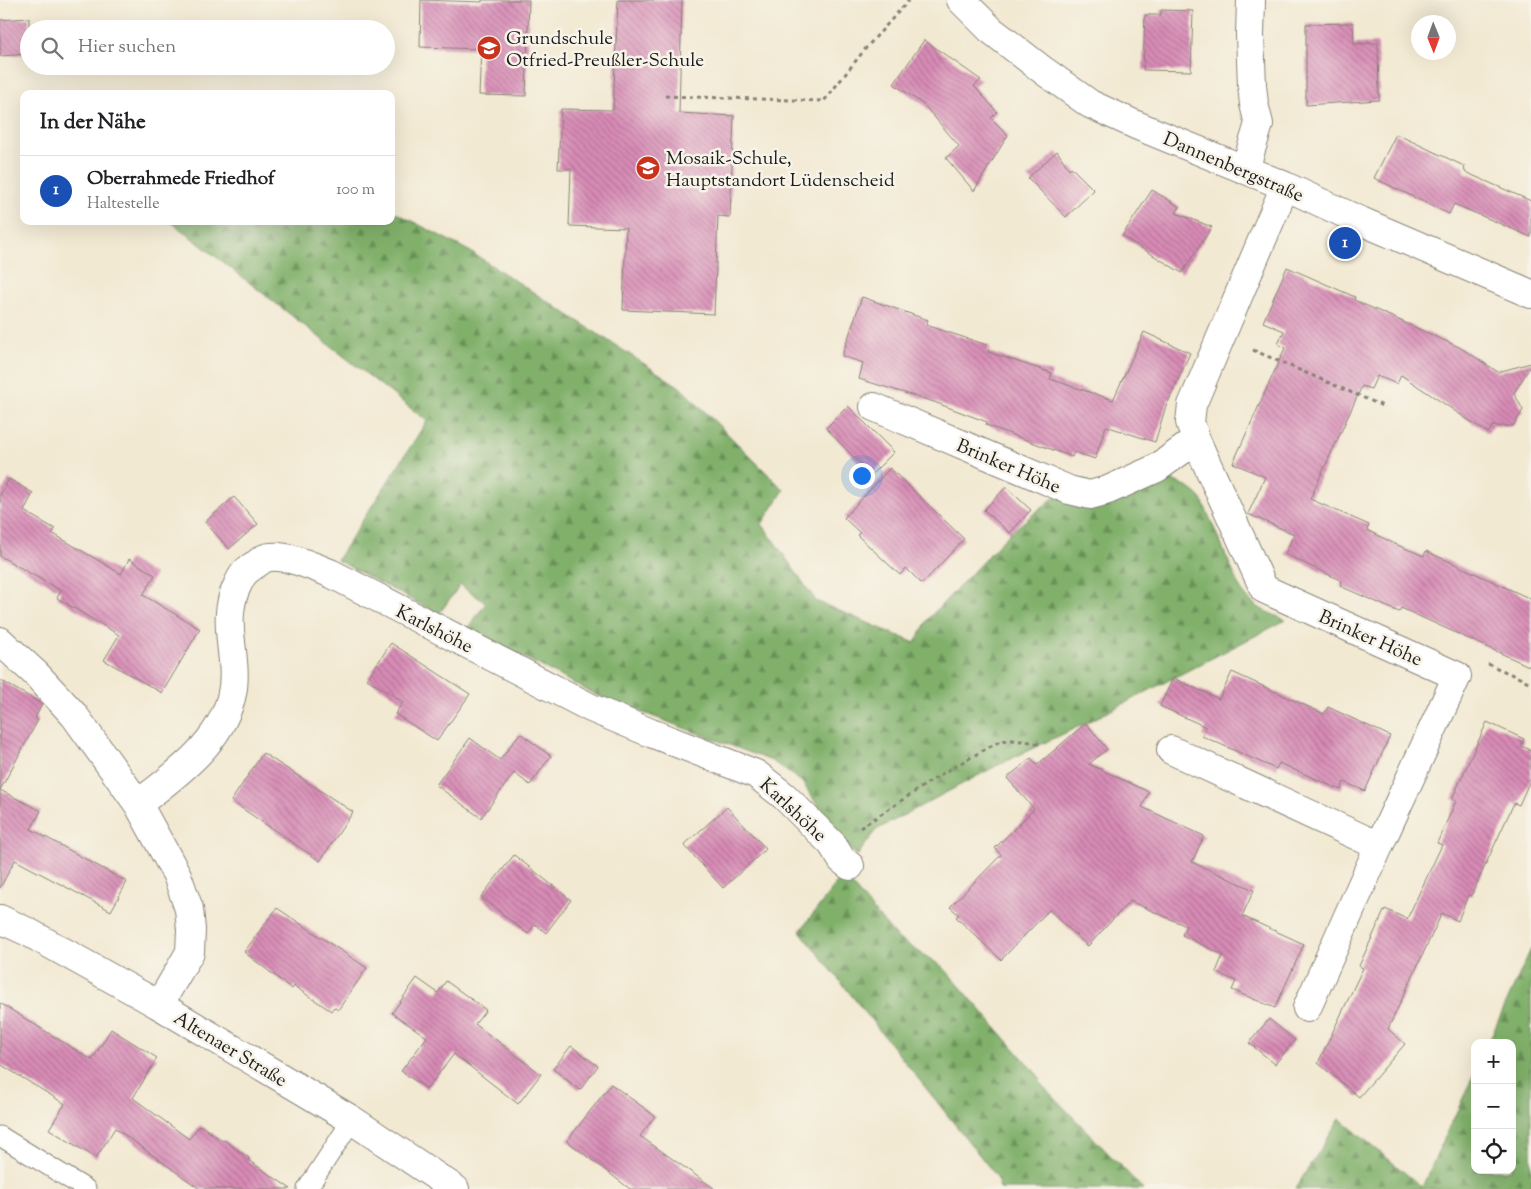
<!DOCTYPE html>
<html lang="de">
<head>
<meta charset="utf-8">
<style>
	:root { --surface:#fff; --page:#f2f2f2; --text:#202124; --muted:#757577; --line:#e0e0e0; --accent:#c8321e }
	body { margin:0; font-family:"Sorts Mill Goudy",serif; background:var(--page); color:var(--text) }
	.controls { position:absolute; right:15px; bottom:15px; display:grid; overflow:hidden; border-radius:10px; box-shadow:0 5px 20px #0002 }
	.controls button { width:45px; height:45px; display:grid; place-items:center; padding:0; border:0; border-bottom:1px solid var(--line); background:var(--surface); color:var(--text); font:25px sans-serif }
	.compass { position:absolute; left:1411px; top:15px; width:45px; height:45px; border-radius:50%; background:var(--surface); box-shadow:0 5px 20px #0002; rotate:179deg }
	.you { position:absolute; left:861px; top:475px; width:18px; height:18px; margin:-12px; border:4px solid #fff; border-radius:50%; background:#1a73e8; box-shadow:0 0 0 8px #1a73e833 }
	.badge { display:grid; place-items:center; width:32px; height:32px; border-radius:50%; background:var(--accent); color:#fff; font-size:16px; font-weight:700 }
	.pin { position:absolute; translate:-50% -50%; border:2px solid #fff; box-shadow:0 1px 5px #0006 }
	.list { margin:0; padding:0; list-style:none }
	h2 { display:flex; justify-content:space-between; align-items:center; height:65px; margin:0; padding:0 20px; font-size:21px }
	h2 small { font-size:16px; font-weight:400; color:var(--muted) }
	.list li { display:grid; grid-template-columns:32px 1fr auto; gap:15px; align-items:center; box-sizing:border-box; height:70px; padding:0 20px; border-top:1px solid var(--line) }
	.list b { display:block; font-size:19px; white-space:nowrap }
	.list p { margin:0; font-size:16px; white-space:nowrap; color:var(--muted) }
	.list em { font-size:16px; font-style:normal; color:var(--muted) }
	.icon { flex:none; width:28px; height:28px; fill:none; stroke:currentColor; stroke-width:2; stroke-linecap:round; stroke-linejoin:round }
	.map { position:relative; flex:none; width:1531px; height:1189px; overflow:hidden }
	.search { position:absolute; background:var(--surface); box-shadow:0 5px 20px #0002; left:20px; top:20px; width:375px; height:55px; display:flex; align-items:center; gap:12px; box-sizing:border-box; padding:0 18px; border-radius:28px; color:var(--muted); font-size:19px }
	.panel { position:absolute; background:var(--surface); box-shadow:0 5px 20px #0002; left:20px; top:90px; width:375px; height:135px; border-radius:10px }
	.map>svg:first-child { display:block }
	.forest { fill:url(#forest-firs); stroke:#4e6643 }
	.building { fill:url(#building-back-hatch) }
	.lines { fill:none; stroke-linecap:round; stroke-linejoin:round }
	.lane-casing { stroke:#878277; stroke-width:21 }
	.street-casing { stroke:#878277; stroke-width:30 }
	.secondary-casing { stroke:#878277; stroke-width:30 }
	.path { stroke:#878277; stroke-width:3; stroke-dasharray:4 4; stroke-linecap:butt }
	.lane { stroke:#fff; stroke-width:19 }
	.street { stroke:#fff; stroke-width:28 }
	.secondary { stroke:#fff; stroke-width:28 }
	.labels { text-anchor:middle; stroke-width:5; stroke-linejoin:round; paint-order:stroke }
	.poi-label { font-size:19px; fill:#1c1c1c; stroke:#f7f3e8; text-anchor:start }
	.street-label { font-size:19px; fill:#1c1c1c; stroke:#f7f3e8 }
</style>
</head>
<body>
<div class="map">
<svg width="1531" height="1189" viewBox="0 0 1531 1189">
	<defs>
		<pattern id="forest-firs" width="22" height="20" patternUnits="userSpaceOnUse" patternTransform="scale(1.25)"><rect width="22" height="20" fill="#80b06a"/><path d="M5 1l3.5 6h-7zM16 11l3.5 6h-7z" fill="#688e56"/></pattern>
		<pattern id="building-back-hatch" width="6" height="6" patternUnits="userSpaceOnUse" patternTransform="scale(1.25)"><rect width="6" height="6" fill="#d88bb6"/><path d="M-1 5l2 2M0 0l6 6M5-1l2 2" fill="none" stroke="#ae7193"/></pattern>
	</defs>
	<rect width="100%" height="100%" fill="#f7f3e8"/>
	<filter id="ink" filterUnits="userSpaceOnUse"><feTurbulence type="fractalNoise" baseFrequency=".02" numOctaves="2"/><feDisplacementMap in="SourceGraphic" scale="10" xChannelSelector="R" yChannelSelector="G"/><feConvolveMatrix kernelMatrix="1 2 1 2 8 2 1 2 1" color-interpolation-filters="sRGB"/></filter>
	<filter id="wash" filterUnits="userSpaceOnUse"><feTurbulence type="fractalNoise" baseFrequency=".0096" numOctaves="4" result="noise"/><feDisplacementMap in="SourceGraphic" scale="20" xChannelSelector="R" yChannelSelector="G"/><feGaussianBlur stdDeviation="1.12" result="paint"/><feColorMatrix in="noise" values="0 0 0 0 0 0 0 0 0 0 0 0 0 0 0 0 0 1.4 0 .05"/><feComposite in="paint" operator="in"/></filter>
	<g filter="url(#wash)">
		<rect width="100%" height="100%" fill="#f2e9d2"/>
		<!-- forest -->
		<path class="forest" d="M391 210 471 252 680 387 784 490 762 524 816 601 915 643 928 619 1010 533 1056 496 1164 479C1179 481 1190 487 1201 498L1240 588C1253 608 1265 611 1286 620L1086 723 996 766 876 830 857 856 841 840 802 782 772 761 596 695 468 628 486 603 460 585 439 614 337 560 427 421 170 221H391Z
			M843 875 897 938 943 967 1041 1079 1039 1082 1143 1189H1000L997 1177 800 931Z
			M1531 949V1189H1295L1340 1119 1422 1187 1475 1072V1170H1512V1043H1488Z"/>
		<g id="blocks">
			<!-- building -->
			<path class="building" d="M421 0 482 2V0H529L526 96 479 95 481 49 420 47Z
				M618 0H682L679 113 734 116 730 217 718 216 714 314 623 310 626 228 569 226 571 169H558L561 109 613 110Z
				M1161 10 1193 11 1191 71 1143 70 1145 15H1161Z
				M29 18V54L0 56V20Z
				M1353 23 1354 44 1378 43 1379 100 1306 105V24Z
				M924 40 981 80 974 86 997 112 991 118 1008 135 974 191 946 158 959 146 924 105 894 84Z
				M1396 134 1464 166 1465 172 1531 201V237L1454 204 1449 214 1374 178Z
				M1057 151 1069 169 1071 167 1094 190 1066 217 1028 178Z
				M1152 190 1180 207 1176 213 1212 227 1182 273 1122 236Z
				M1287 267 1355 297 1354 300 1461 348 1498 372 1531 363V365L1514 393 1523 410 1513 426H1493L1488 433 1401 375 1397 384 1377 376 1371 389 1362 386 1310 499 1369 525 1367 530 1395 544 1424 556 1426 551 1531 599V667L1401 608 1399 612 1340 586 1342 581 1285 554 1294 534 1248 514 1265 477 1233 463 1285 348 1278 344 1284 331 1263 322Z
				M862 297 928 320 926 325 990 346 988 352 1052 373 1050 379 1113 400 1144 332 1190 353 1165 409 1155 442 1106 426 1095 459 1074 452 1072 457 986 425 987 422 934 402 859 379 863 363 842 356Z
				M848 406 894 452 871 475 826 428Z
				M890 468 964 539 922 584 906 568 900 575 857 535 860 533 844 518Z
				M9 479 33 493 24 511 55 529 52 533 121 574 129 559 155 575 143 595 200 629 162 693 104 660 119 635 57 598 61 591 0 556V495Z
				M1006 487 1031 510 1010 533 984 510Z
				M234 497 258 524 229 549 205 522Z
				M391 643 470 694 437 741 395 714 403 702 367 679Z
				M1232 672 1324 714 1328 707 1390 736 1365 791 1344 782 1341 790 1279 763 1276 769 1202 736 1206 727 1160 706 1173 678 1219 699Z
				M0 680 42 704 35 718 38 720 0 790 41 811 31 829 127 882 111 911 15 860 0 888Z
				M1487 722 1524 739 1521 746 1531 750V778L1519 805 1514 803 1471 896 1468 895 1458 921 1442 913 1388 1029 1405 1044 1359 1097 1318 1063 1363 968 1359 966 1385 909 1407 919 1442 845 1437 843 1456 801 1452 799Z
				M1086 723 1107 749 1089 764 1149 792 1142 807 1204 836 1192 862 1254 890 1242 916 1304 944 1275 1008 1232 990 1236 981 1216 972 1223 955 1182 935 1186 926 1130 901 1088 946 1049 910 1001 960 956 917 959 915 950 907 1001 855 995 848 1034 809 1007 778 1031 758 1037 765Z
				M520 733 551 756 530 785 514 773 481 818 436 785 470 738 500 760Z
				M263 753 353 812 320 861 231 801Z
				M727 807 766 849 723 888 684 845Z
				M514 855 571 900 546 933 535 924 528 934 481 897Z
				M277 908 367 968 338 1010 334 1007 331 1011 294 986 292 989 244 952Z
				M417 978 438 993 446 981 486 1010 475 1024 541 1074 518 1104 454 1054 427 1089 401 1071 427 1037 392 1013Z
				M0 1003 92 1060 111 1029 157 1058 133 1098 189 1139 200 1125 223 1141 224 1140 249 1158 248 1160 291 1189H200L115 1128 96 1158 49 1129 65 1104 0 1064Z
				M1269 1019 1295 1040 1275 1064 1249 1043Z
				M571 1046 598 1066 580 1090 553 1069Z
				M611 1084 655 1116 640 1136 715 1189H630L567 1141Z"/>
		</g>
	</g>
	<g filter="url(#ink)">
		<use href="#blocks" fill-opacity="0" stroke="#878277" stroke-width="1"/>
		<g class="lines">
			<defs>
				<path id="lane" d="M0 1136 86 1189
					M307 1189 352 1120"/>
				<path id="street" d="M961 0 991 30 1044 71 1090 104 1136 125 1285 186 1354 218 1531 294
					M1245 169 1259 124 1254 104 1252 85 1250 35 1251 0
					M1285 186 1192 405 1190 422 1196 440 1264 589 1457 676 1379 846
					M874 407 1069 490 1090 495 1108 490 1157 468 1196 440
					M0 641 36 674 74 715 138 804 177 875 189 909 191 930 190 952 159 1005
					M1171 750 1379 846 1307 1008
					M138 804C174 776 219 745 231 698 241 661 219 623 237 586 242 575 244 572 253 566 257 564 260 561 263 559 280 551 315 567 332 574L591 708 651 733 756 774 784 796 832 844 842 860 850 866"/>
				<path id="secondary" d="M0 919 28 932 159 1005 352 1120 455 1189"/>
			</defs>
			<!-- lane casing -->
			<use href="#lane" class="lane-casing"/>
			<!-- street casing -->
			<use href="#street" class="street-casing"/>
			<!-- secondary casing -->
			<use href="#secondary" class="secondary-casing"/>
			<!-- path -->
			<path class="path" d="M665 96 824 101 866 48 909 0
				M1253 350 1385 407
				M1488 664 1531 683
				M860 828 943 773 1000 741 1012 740 1031 742 1039 744"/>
			<!-- lane -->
			<use href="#lane" class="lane"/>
			<!-- street -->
			<use href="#street" class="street"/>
			<!-- secondary -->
			<use href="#secondary" class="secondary"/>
		</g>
	</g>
	<!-- icons -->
	<defs>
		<symbol id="school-disc" viewBox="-11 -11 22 22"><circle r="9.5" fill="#c8321e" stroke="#f7f3e8"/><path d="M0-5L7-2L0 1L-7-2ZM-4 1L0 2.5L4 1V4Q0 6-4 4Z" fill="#fff"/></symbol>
	</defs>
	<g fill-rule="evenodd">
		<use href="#school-disc" x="475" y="34" width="28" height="28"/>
		<use href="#school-disc" x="634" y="154" width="28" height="28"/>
	</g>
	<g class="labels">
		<!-- poi labels -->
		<g class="poi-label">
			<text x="506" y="44">Grundschule<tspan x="506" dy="22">Otfried-Preußler-Schule</tspan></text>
			<text x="666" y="164">Mosaik-Schule,<tspan x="666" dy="22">Hauptstandort Lüdenscheid</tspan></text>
		</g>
		<!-- street labels -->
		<g class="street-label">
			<text transform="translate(1234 166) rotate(23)" y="7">Dannenbergstraße</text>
			<text transform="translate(1009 465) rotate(23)" y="7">Brinker Höhe</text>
			<text transform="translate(435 628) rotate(27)" y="7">Karlshöhe</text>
			<text transform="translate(1371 637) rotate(24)" y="7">Brinker Höhe</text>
			<text transform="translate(794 809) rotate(43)" y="7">Karlshöhe</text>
			<text transform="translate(231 1048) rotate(31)" y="7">Altenaer Straße</text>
		</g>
	</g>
</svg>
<div class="controls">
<button>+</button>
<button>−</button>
<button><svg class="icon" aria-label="locate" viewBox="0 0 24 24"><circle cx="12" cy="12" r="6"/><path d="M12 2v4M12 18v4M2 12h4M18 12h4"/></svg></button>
</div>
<svg class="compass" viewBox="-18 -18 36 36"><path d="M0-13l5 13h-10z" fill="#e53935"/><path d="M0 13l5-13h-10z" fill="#757577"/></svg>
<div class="you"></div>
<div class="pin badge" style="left:1345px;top:243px;background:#1a4fb4">1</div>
<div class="search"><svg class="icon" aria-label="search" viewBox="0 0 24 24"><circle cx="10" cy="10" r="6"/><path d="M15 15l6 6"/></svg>Hier suchen</div>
<section class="panel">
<h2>In der Nähe<small></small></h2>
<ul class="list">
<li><span class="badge" style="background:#1a4fb4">1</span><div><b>Oberrahmede Friedhof</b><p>Haltestelle</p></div><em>100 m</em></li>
</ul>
</section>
</div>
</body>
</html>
